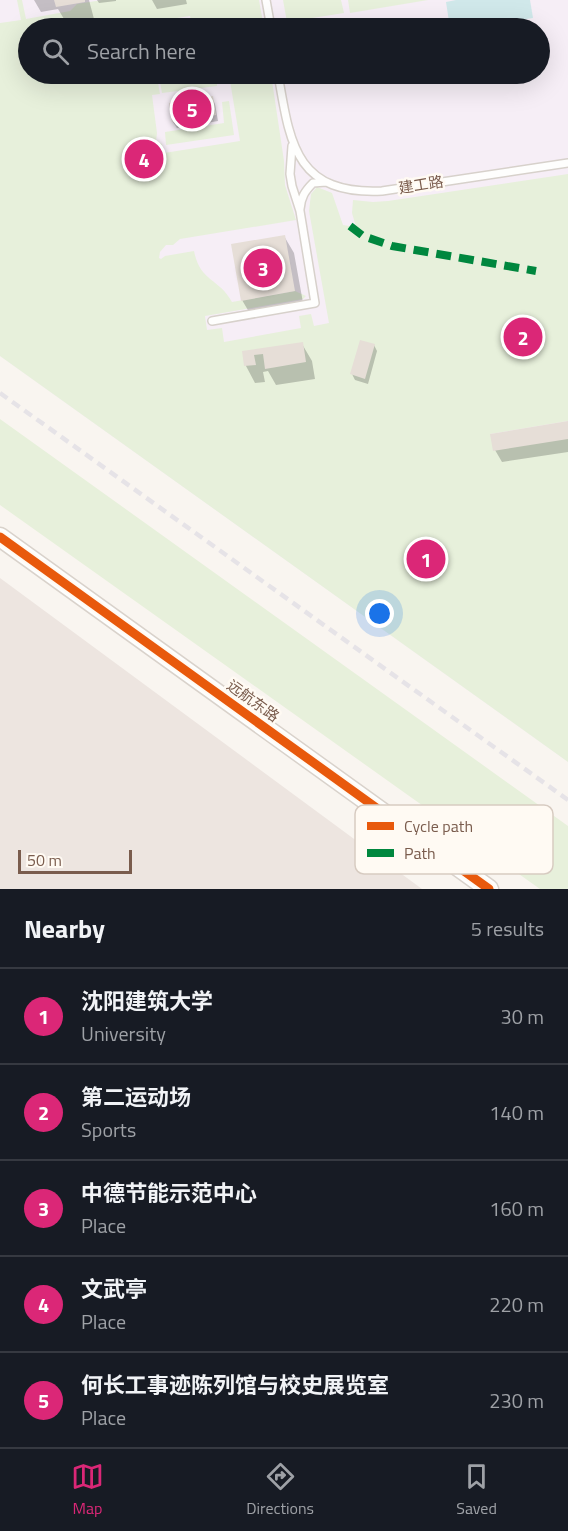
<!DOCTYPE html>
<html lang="en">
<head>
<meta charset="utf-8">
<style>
	:root { --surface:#171b24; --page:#20242c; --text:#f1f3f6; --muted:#9ea1a6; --line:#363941; --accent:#db2777 }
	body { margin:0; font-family:"Titillium Web","Noto Sans SC",sans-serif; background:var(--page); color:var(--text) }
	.scale { position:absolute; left:18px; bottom:15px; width:114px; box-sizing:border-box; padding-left:6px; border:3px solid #7a5c4d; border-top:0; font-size:16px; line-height:21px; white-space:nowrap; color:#7a5c4d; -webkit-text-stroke:4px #fffaf3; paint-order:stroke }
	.you { position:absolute; left:380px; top:614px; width:21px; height:21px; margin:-15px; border:4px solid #fff; border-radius:50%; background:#1a73e8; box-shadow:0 0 0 9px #1a73e833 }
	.badge { display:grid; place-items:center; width:39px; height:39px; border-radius:50%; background:var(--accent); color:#fff; font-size:20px; font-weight:700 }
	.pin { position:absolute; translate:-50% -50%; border:3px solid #fff; box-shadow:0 2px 6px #0006 }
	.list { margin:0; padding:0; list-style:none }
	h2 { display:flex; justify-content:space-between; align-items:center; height:78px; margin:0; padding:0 24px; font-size:26px }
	h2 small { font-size:20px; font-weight:400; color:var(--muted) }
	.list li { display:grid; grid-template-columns:39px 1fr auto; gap:18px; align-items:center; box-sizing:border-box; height:96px; padding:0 24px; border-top:2px solid var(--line) }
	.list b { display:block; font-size:22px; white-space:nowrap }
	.list p { margin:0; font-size:20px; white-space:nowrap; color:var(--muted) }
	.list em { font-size:20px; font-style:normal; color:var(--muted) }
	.icon { flex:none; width:33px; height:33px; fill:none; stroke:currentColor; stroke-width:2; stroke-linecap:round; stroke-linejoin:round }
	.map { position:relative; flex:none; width:568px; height:889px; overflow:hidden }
	.search { position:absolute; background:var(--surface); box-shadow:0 6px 24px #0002; left:18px; right:18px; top:18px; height:66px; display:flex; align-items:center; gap:15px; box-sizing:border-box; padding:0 21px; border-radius:33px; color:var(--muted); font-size:22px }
	.sheet { height:558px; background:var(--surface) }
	nav { display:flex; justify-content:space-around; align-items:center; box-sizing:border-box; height:84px; border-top:2px solid var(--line); background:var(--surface); font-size:16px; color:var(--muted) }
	nav a { display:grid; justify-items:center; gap:3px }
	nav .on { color:var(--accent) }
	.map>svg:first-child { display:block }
	.industrial { fill:#ede5e0 }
	.education { fill:#f6eef6; fill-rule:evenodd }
	.green { fill:#e7f0db }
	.water { fill:#d0e8ea }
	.shadow { fill:#0003 }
	.building { fill:#e6ded7 }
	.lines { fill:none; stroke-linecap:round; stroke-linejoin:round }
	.lane-casing { stroke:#d7d1cb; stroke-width:10 }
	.secondary-casing { stroke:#d9d2cb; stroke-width:21 }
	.lane { stroke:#fefefd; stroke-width:7 }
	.secondary { stroke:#fefefd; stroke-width:18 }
	.rail { stroke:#e6e3e7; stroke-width:4.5; stroke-dasharray:9 6; stroke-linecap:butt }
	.quiet { stroke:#00873e; stroke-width:8; stroke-dasharray:15 8; stroke-linecap:butt }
	.cycleway-casing { stroke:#fffaf3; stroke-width:13 }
	.cycleway { stroke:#e8590c; stroke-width:9 }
	.labels { text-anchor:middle; stroke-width:5; stroke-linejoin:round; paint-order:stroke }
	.street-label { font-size:15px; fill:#7a5c4d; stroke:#fffaf3 }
	.key { fill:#fffaf3; stroke:#d7cbc1; stroke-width:1.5 }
	.key-label { font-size:16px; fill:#7a5c4d }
</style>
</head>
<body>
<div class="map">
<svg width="568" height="889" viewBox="0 0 568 889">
	<rect width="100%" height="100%" fill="#f9f5f0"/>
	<!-- industrial -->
	<path class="industrial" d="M0 578 422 889H0Z"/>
	<!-- education -->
	<path class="education" d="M0 0H568V762L0 356ZM28 28H540V74H28Z"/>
	<!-- green -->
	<path class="green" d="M17 0H22L26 19 70 11 77 4 102 0H259L264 28H193L190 16 124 26 121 28H28V74H133L134 81 157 77 160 94 152 95 157 133 156 141 162 144 164 153 240 141 230 81 217 83V86L162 93 159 77 179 74H271L284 161 285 185 296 220 180 239 173 245H166L160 252 159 258 161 259 165 256 194 251C200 282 219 278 232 302L295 291 306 296 303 299 205 316 207 330 222 328 224 342 301 328 299 316 311 314 314 326 329 323 309 211 311 194 317 187 332 193 343 225 356 227 352 213 353 200 373 202 388 201 568 174V421L490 434 568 439V762L0 356V23L21 20Z
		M283 0H341L344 13 287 22Z
		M348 0H428L350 13Z
		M229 101 234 135 166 145 165 132 224 123 222 102Z
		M0 419 568 826V889H540L0 505Z"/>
	<!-- water -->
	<path class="water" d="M456 0H530L533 18 470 28H450L446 2Z"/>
	<!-- shadow -->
	<path class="shadow" d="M34 0H89L94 19 67 24 58 9 41 12Z
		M97 0H116V1L99 3Z
		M152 0H186L187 4 157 9Z
		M167 74H197L169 78Z
		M212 98 215 104 218 121 177 128 173 122Z
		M150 158 152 161 150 167 144 168 140 163Z
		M284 236 294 253 304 308 252 317 242 300Z
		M302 344 312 361 315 379 276 385 268 371 263 372 265 382 255 383 246 366 243 352Z
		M374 345 377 351 368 384 355 380 352 374Z
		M568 423V452L502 462 495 450Z"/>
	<!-- building -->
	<path class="building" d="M54 0H85V2L56 7Z
		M186 24 187 28H164V27Z
		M213 96 216 115 172 122 169 103Z
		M146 151 152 157 149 164 141 166 136 160 139 153Z
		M285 235 295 291 241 301 231 244Z
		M360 340 375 344 365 379 350 374Z
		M303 342 306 362 265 369 263 354 254 355 256 365 244 366 242 351Z
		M568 421V439L493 451 490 434Z"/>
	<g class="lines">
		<defs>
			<path id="lane" d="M266 0 271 28
				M278 74C290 143 295 195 382 191L568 163
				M300 209C301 197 305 191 313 183L326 182
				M212 321 315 303 300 211 292 186 290 174 292 146"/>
			<path id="secondary" d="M0 537 489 889"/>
		</defs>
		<!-- lane casing -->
		<use href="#lane" class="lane-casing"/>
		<!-- secondary casing -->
		<use href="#secondary" class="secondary-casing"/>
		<!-- lane -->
		<use href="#lane" class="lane"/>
		<!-- secondary -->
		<use href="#secondary" class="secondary"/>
		<!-- rail -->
		<path class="rail" d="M0 393 568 800"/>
		<!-- quiet -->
		<path class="quiet" d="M350 226 363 236 392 246 536 271"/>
		<defs>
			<path id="cycleway" d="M0 537 489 889"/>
		</defs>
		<!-- cycleway casing -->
		<use href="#cycleway" class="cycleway-casing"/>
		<!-- cycleway -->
		<use href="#cycleway" class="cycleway"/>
	</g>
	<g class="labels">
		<!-- street labels -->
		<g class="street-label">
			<text transform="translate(421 185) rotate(-9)" y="5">建工路</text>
			<text transform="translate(253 701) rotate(36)" y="5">远航东路</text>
		</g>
	</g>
	<!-- legend -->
	<rect x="355" y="805" width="198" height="69" rx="9" class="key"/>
	<rect x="367" y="822" width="27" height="8" fill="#e8590c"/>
	<rect x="367" y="849" width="27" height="8" fill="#00873e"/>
	<g class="key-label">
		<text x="404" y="832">Cycle path</text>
		<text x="404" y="859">Path</text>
	</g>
</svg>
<div class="scale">50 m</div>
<div class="you"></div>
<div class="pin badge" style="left:426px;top:559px">1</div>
<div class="pin badge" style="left:523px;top:337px">2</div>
<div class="pin badge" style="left:263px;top:268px">3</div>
<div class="pin badge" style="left:144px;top:159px">4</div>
<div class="pin badge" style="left:192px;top:109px">5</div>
<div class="search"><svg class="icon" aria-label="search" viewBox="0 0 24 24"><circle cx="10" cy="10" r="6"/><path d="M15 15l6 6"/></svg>Search here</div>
</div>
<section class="sheet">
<h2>Nearby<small>5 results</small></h2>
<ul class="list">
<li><span class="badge">1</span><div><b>沈阳建筑大学</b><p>University</p></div><em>30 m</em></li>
<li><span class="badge">2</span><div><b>第二运动场</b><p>Sports</p></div><em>140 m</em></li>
<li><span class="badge">3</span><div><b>中德节能示范中心</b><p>Place</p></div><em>160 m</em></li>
<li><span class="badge">4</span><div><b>文武亭</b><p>Place</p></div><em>220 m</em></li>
<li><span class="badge">5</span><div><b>何长工事迹陈列馆与校史展览室</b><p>Place</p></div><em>230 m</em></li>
</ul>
</section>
<nav>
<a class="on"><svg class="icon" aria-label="map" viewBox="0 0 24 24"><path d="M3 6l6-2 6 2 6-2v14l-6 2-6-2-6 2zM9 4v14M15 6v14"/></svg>Map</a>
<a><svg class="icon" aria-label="directions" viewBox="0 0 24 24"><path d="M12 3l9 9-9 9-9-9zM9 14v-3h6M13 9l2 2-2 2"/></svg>Directions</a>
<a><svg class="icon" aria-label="saved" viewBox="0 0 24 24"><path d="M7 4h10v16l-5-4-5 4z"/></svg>Saved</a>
</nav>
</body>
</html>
